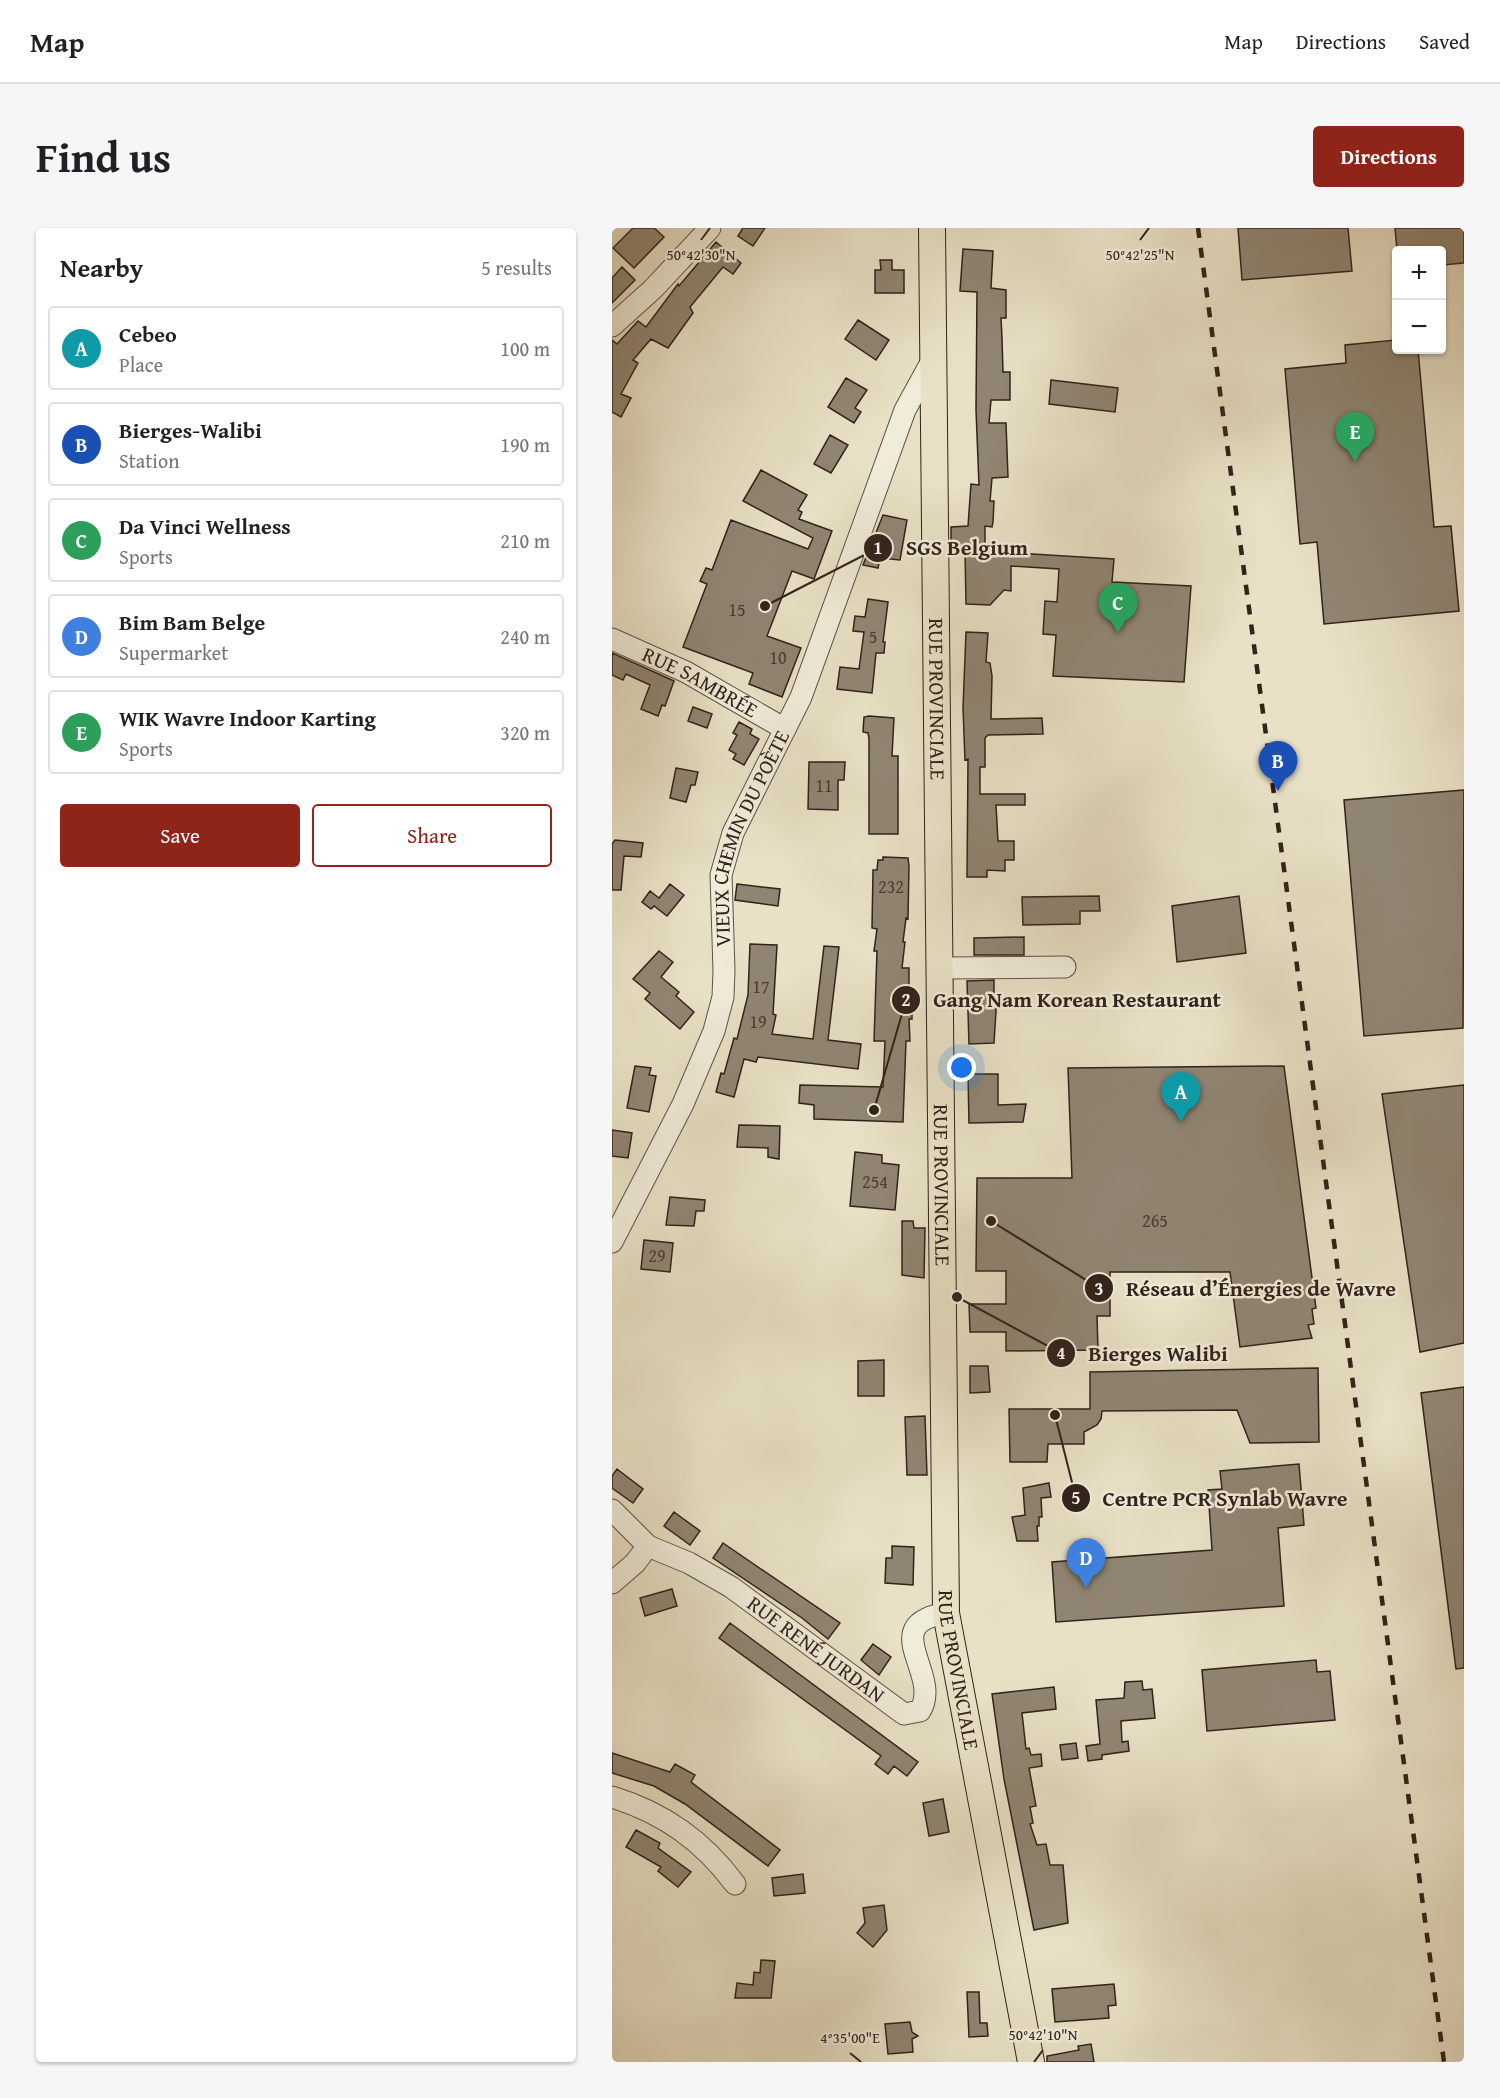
<!DOCTYPE html>
<html lang="en">
<head>
<meta charset="utf-8">
<style>
	:root { --surface:#fff; --page:#f6f6f6; --text:#202124; --muted:#757577; --line:#e0e0e0; --accent:#8f2418 }
	body { margin:0; font-family:"Gentium Book Plus",serif; background:var(--page); color:var(--text) }
	.controls { position:absolute; right:18px; top:18px; display:grid; overflow:hidden; border-radius:6px; box-shadow:0 2px 4px #0004 }
	.controls button { width:54px; height:54px; display:grid; place-items:center; padding:0; border:0; border-bottom:2px solid var(--line); background:var(--surface); color:var(--text); font:30px sans-serif }
	.you { position:absolute; left:350px; top:840px; width:21px; height:21px; margin:-15px; border:4px solid #fff; border-radius:50%; background:#1a73e8; box-shadow:0 0 0 9px #1a73e833 }
	.badge { display:grid; place-items:center; width:39px; height:39px; border-radius:50%; background:var(--accent); color:#fff; font-size:20px; font-weight:700 }
	.pin { position:absolute; translate:-50% -50px; filter:drop-shadow(0 2px 3px #0008) }
	.pin::after { content:''; position:absolute; top:32px; width:21px; height:18px; background:inherit; clip-path:polygon(0 0,100% 0,50% 100%) }
	.list { margin:0; padding:0; list-style:none }
	h2 { display:flex; justify-content:space-between; align-items:center; height:78px; margin:0; padding:0 24px; font-size:26px }
	h2 small { font-size:20px; font-weight:400; color:var(--muted) }
	.list li { display:grid; grid-template-columns:39px 1fr auto; gap:18px; align-items:center; box-sizing:border-box; height:84px; margin:0 12px 12px; padding:0 12px; border:2px solid var(--line); border-radius:6px }
	.list b { display:block; font-size:22px; white-space:nowrap }
	.list p { margin:0; font-size:20px; white-space:nowrap; color:var(--muted) }
	.list em { font-size:20px; font-style:normal; color:var(--muted) }
	.actions { display:flex; gap:12px; padding:18px 24px }
	.actions a { flex:1; padding:14px 0; border:2px solid var(--accent); border-radius:6px; text-align:center; font-size:21px; color:var(--accent) }
	.actions .main { background:var(--accent); color:#fff }
	.map { position:relative; flex:none; width:852px; height:1834px; overflow:hidden; border-radius:6px }
	header { display:flex; align-items:center; gap:36px; box-sizing:border-box; height:84px; padding:0 30px; background:var(--surface); border-bottom:2px solid var(--line) }
	header strong { font-size:28px }
	nav { display:flex; gap:33px; margin-inline-start:auto; font-size:21px }
	.intro { display:flex; align-items:center; justify-content:space-between; box-sizing:border-box; height:144px; padding:0 36px }
	h1 { margin:0; font-size:42px }
	.button { padding:15px 27px; border-radius:6px; background:var(--accent); color:#fff; font-size:21px; font-weight:700 }
	main { display:flex; gap:36px; padding:0 36px }
	aside { flex:1; background:var(--surface); border-radius:6px; box-shadow:0 2px 4px #0004 }
	.map>svg:first-child { display:block }
	.building { fill:#908573; stroke:#31221a; stroke-width:1.5 }
	.lines { fill:none; stroke-linecap:round; stroke-linejoin:round }
	.minor-casing { stroke:#5f5245; stroke-width:23 }
	.major-casing { stroke:#31221a; stroke-width:28 }
	.minor { stroke:#f0ecda; stroke-width:21 }
	.major { stroke:#e8e1c6; stroke-width:26 }
	.rail { stroke:#31221a; stroke-width:4.5; stroke-dasharray:10 10; stroke-linecap:butt }
	.ticks { fill:none; stroke:#31221a; stroke-width:2 }
	.labels { text-anchor:middle; stroke-width:5; stroke-linejoin:round; paint-order:stroke }
	.number-label { font-size:18px; fill:#493b30 }
	.street-label { font-size:21px; fill:#31221a; stroke:#f0ecda }
	.ticks-label { font-size:15px; text-anchor:middle; fill:#31221a; stroke:#f0ecda; stroke-width:5; stroke-linejoin:round; paint-order:stroke }
	.leader { fill:none; stroke:#31221a; stroke-width:2 }
	.callout-dot { fill:#31221a; stroke:#f0ecda; stroke-width:2 }
	.mark-label { font-size:18px; text-anchor:middle; font-weight:bold; fill:#fff }
	.callout-label { font-size:22px; text-anchor:middle; font-weight:bold; fill:#31221a; stroke:#f0ecda; stroke-width:5; stroke-linejoin:round; paint-order:stroke }
</style>
</head>
<body>
<header>
<strong>Map</strong>
<nav><a>Map</a><a>Directions</a><a>Saved</a></nav>
</header>
<div class="intro"><h1>Find us</h1><a class="button">Directions</a></div>
<main>
<aside>
<h2>Nearby<small>5 results</small></h2>
<ul class="list">
<li><span class="badge" style="background:#0f9aa8">A</span><div><b>Cebeo</b><p>Place</p></div><em>100 m</em></li>
<li><span class="badge" style="background:#1a4fb4">B</span><div><b>Bierges-Walibi</b><p>Station</p></div><em>190 m</em></li>
<li><span class="badge" style="background:#2e9e5b">C</span><div><b>Da Vinci Wellness</b><p>Sports</p></div><em>210 m</em></li>
<li><span class="badge" style="background:#3f7fe0">D</span><div><b>Bim Bam Belge</b><p>Supermarket</p></div><em>240 m</em></li>
<li><span class="badge" style="background:#2e9e5b">E</span><div><b>WIK Wavre Indoor Karting</b><p>Sports</p></div><em>320 m</em></li>
</ul>
<div class="actions"><a class="main">Save</a><a>Share</a></div>
</aside>
<div class="map">
<svg width="852" height="1834" viewBox="0 0 852 1834">
	<rect width="100%" height="100%" fill="#e8e1c6"/>
	<filter id="stains"><feTurbulence type="fractalNoise" baseFrequency=".00333" numOctaves="4"/><feColorMatrix values="0 0 0 0 .2 0 0 0 0 .09 0 0 0 0 .02 0 0 0 .5 -.17"/></filter>
	<radialGradient id="worn" r=".72"><stop offset=".6" stop-color="#630" stop-opacity="0"/><stop offset="1" stop-color="#630" stop-opacity=".3"/></radialGradient>
	<!-- building -->
	<path class="building" d="M21 0H42L52 9 22 40 1 20Z
		M131 0H153L141 18 126 8Z
		M626 0H736L740 43 630 52Z
		M783 0H852V35L830 37V22H785Z
		M104 14 129 35 121 46 111 39 78 79 81 85 56 120 39 111 21 132 26 135 9 166 19 170 9 189 0 184V112L5 116 26 93 34 99 66 56 67 58Z
		M351 21 381 23 379 60 394 62V90H389L390 110 391 144H398V172H379L377 195H394L396 249 380 250 378 273H382L381 294 380 299 373 298V323L502 331 500 354 579 358 572 454 441 448 444 407 431 406 433 373 445 374 447 341 399 338V363L392 362 378 377 354 376 353 323H339V299L356 298 359 256 367 257 364 182 365 64 348 63Z
		M268 32H280V42H292V65H263V42H269Z
		M10 39 23 52 0 75V50Z
		M246 92 277 112 264 132 233 111Z
		M784 112V122H806L822 299 839 298 847 383 712 396 705 314 688 316 673 141 734 135 733 117Z
		M234 150 255 162 243 180 249 184 242 195 216 179Z
		M439 152 506 160 503 184 437 176Z
		M218 207 236 217 219 245 202 236Z
		M149 242 195 267 186 282 190 284 187 291 220 303 202 351 180 343 155 408 189 420 170 469 137 456 141 445 71 419 95 356 88 353 94 340 100 342 119 292 196 321 201 310 131 273Z
		M271 287 295 292 288 332 268 330 266 340 251 337Z
		M256 371 276 374 271 414H273L272 425H264L260 465 225 461 228 439 247 441 252 404 241 403 243 388 253 389Z
		M354 404 376 405 374 434 378 435 380 448 379 491 430 490 431 506 376 507 373 510V539H368V566H413V577H384L386 613H402V632H393V643L375 642V649H355L356 531 353 532 351 480Z
		M0 425 62 453 53 478 50 477 46 488 29 481 38 457 14 446 11 452 0 447Z
		M81 479 100 486 95 500 76 493Z
		M257 488 282 490 280 528H286V606H257V511L256 505 251 504 252 489Z
		M127 494 140 501 138 506 147 511 132 537 121 531 124 526 117 522 125 507 121 505Z
		M197 534H233L232 552H226V582L196 581Z
		M64 540 86 544 83 557H79L74 574 58 570Z
		M852 562 851 800 752 808 732 572Z
		M3 612 31 615 29 629 12 628 9 662H0V616Z
		M271 629 296 630 297 638 296 691 294 690 291 714H293L290 740H297V760H300V791H297L298 813H294L291 894 202 891V877L187 875 188 857 271 859 273 813H262L265 723H262L265 701 260 700 261 642H265L266 632H271Z
		M58 656 72 667 55 688 42 678 39 681 30 674 38 663 47 670Z
		M125 656 168 661 166 678 123 672Z
		M487 668 488 683H468V696L411 697 410 669Z
		M627 668 634 725 565 734 560 678Z
		M412 709V727H362V710Z
		M138 716 165 717 161 786 164 787 160 806 201 811 212 718 227 719 216 812 249 816 246 841 146 829 144 834 132 831 122 869 104 864 109 845 112 846 122 810 125 811 136 767Z
		M47 723 61 734 49 749 67 764 64 768 82 784 68 801 33 771 38 765 21 751Z
		M382 752V767H385L382 815 357 816 355 753Z
		M23 838 39 840 37 847 44 848 37 884 15 880Z
		M672 838 704 1080 700 1081 702 1096 696 1097 700 1110 628 1119 618 1044H498V1088H485L486 1122 394 1123V1104H358L357 1076H394V1043H364L365 950H460L456 840Z
		M356 846H386V877L414 876 411 894 357 895Z
		M852 857V1115L808 1124 770 866Z
		M127 897 168 898 167 931 156 929V920L125 919Z
		M0 902 20 905 16 930 0 928Z
		M243 924 270 927V935L287 937 283 982 238 978Z
		M58 969 93 972 92 983H84L82 998 54 997Z
		M290 993H301L302 1000H313L312 1050 290 1047Z
		M32 1012 61 1015 58 1044 29 1041Z
		M272 1132V1168H246V1133Z
		M358 1138H376L378 1164 358 1165Z
		M706 1140 707 1214 638 1215 625 1182 490 1183 489 1191 485 1197 472 1204V1216H436L435 1234H398L397 1181H478V1144Z
		M852 1159V1440L844 1441 809 1165Z
		M313 1188 315 1247H295L293 1189Z
		M687 1236 692 1297 666 1300 672 1378 444 1394 440 1334 600 1322 596 1262 610 1261 608 1243Z
		M5 1241 31 1261 21 1275 0 1260V1248Z
		M437 1255 439 1269 429 1270 430 1289H427V1298H425L426 1313H405L400 1289 413 1287 411 1260Z
		M62 1284 88 1303 78 1317 52 1298Z
		M111 1315 228 1395 216 1411 190 1390 101 1330Z
		M280 1318 302 1319 301 1357 273 1355 274 1330H280Z
		M60 1361 65 1378 33 1388 28 1370Z
		M118 1395 306 1534 295 1548 282 1538 276 1546 263 1536 269 1528 107 1410Z
		M261 1416 279 1429 267 1447 249 1432Z
		M704 1432 705 1444 718 1443 723 1492 595 1503 590 1442Z
		M530 1453 531 1462 540 1461 543 1490 509 1493 510 1514 516 1513 517 1523 490 1527V1531L476 1533 474 1518 488 1516 484 1472 512 1470 513 1454Z
		M442 1459 444 1481 410 1485 414 1521 417 1520 419 1527 429 1526 430 1538 417 1540 424 1578 418 1579 421 1595 418 1596 425 1617 434 1616 438 1637H451L456 1695 422 1702 392 1551 380 1466Z
		M464 1515 466 1530 450 1532 448 1517Z
		M0 1525 58 1544 63 1536 83 1547 79 1554 168 1622 156 1638 73 1576 42 1558 0 1545Z
		M331 1571 337 1604 317 1608 311 1575Z
		M24 1602 48 1615 46 1620 79 1644 66 1659 46 1643 49 1639 14 1619Z
		M191 1646 193 1665 162 1668 160 1650Z
		M272 1677 275 1702 261 1719 245 1705 253 1695 251 1680Z
		M149 1732 163 1733 159 1770H123L125 1755 141 1757 142 1744 148 1745Z
		M502 1756 504 1777 496 1778 497 1790 443 1794 440 1761Z
		M355 1764H367L368 1795H375L376 1808 357 1809Z
		M298 1794 300 1804 306 1808 300 1811 301 1824 276 1826 273 1796Z
		M479 1816 482 1834H435V1828L467 1822 466 1818Z"/>
	<g class="lines">
		<defs>
			<g id="minor">
				<path d="M0 98 41 61 98 0"/>
				<path id="s1" d="M0 411 74 444 173 501"/>
				<path d="M328 740 453 739"/>
				<path id="s2" d="M0 1014 71 876 102 803 111 769 112 743 109 647 121 605 189 469 293 182 322 129"/>
				<path id="s3" d="M0 1282 36 1318 77 1335 119 1359 292 1486 308 1483C331 1446 263 1397 334 1385"/>
				<path d="M0 1355 23 1335 36 1318"/>
				<path d="M0 1569C52 1585 91 1613 123 1656"/>
			</g>
			<g id="major">
				<path id="s4" d="M320 0 334 1385 419 1834"/>
			</g>
		</defs>
		<!-- minor casing -->
		<use href="#minor" class="minor-casing"/>
		<!-- major casing -->
		<use href="#major" class="major-casing"/>
		<!-- minor -->
		<use href="#minor" class="minor"/>
		<!-- major -->
		<use href="#major" class="major"/>
		<!-- rail -->
		<path class="rail" d="M586 0 832 1834"/>
	</g>
	<!-- ticks -->
	<path class="ticks" d="M89 12 98 0M528 12 537 0M238 1825 249 1834M422 1834 431 1822"/>
	<g class="labels">
		<!-- number labels -->
		<g class="number-label">
			<text x="125" y="388">15</text>
			<text x="261" y="415">5</text>
			<text x="166" y="436">10</text>
			<text x="212" y="564">11</text>
			<text x="279" y="665">232</text>
			<text x="149" y="765">17</text>
			<text x="146" y="800">19</text>
			<text x="263" y="960">254</text>
			<text x="543" y="999">265</text>
			<text x="45" y="1034">29</text>
		</g>
		<!-- street labels -->
		<g class="street-label">
			<text dy="7" stroke="none"><textPath href="#s1" startOffset="98">RUE SAMBRÉE</textPath></text>
			<text dy="7" stroke="none"><textPath href="#s4" startOffset="471">RUE PROVINCIALE</textPath></text>
			<text dy="7" stroke="none"><textPath href="#s2" startOffset="434">VIEUX CHEMIN DU POÈTE</textPath></text>
			<text dy="7" stroke="none"><textPath href="#s4" startOffset="957">RUE PROVINCIALE</textPath></text>
			<text dy="7" stroke="none"><textPath href="#s3" startOffset="249">RUE RENÉ JURDAN</textPath></text>
			<text dy="7" stroke="none"><textPath href="#s4" startOffset="1443">RUE PROVINCIALE</textPath></text>
		</g>
	</g>
	<g class="ticks-label">
		<text x="89" y="32">50°42'30"N</text>
		<text x="528" y="32">50°42'25"N</text>
		<text x="431" y="1812">50°42'10"N</text>
		<text x="238" y="1815">4°35'00"E</text>
	</g>
	<!-- callouts -->
	<path class="leader" d="M153 378L266 320M262 882L294 772M379 993L487 1060M345 1069L449 1125M443 1187L464 1270"/>
	<g class="callout-dot">
		<circle cx="153" cy="378" r="6"/>
		<circle cx="262" cy="882" r="6"/>
		<circle cx="379" cy="993" r="6"/>
		<circle cx="345" cy="1069" r="6"/>
		<circle cx="443" cy="1187" r="6"/>
		<circle cx="266" cy="320" r="15"/>
		<circle cx="294" cy="772" r="15"/>
		<circle cx="487" cy="1060" r="15"/>
		<circle cx="449" cy="1125" r="15"/>
		<circle cx="464" cy="1270" r="15"/>
	</g>
	<g class="mark-label">
		<text x="266" y="326">1</text>
		<text x="294" y="778">2</text>
		<text x="487" y="1067">3</text>
		<text x="449" y="1131">4</text>
		<text x="464" y="1276">5</text>
	</g>
	<g class="callout-label">
		<text x="355" y="327">SGS Belgium</text>
		<text x="465" y="779">Gang Nam Korean Restaurant</text>
		<text x="649" y="1068">Réseau d’Énergies de Wavre</text>
		<text x="546" y="1133">Bierges Walibi</text>
		<text x="613" y="1278">Centre PCR Synlab Wavre</text>
	</g>
	<rect width="100%" height="100%" filter="url(#stains)"/>
	<rect width="100%" height="100%" fill="url(#worn)"/>
</svg>
<div class="controls">
<button>+</button>
<button>−</button>
</div>
<div class="you"></div>
<div class="pin badge" style="left:569px;top:894px;background:#0f9aa8">A</div>
<div class="pin badge" style="left:666px;top:563px;background:#1a4fb4">B</div>
<div class="pin badge" style="left:506px;top:405px;background:#2e9e5b">C</div>
<div class="pin badge" style="left:474px;top:1360px;background:#3f7fe0">D</div>
<div class="pin badge" style="left:743px;top:234px;background:#2e9e5b">E</div>
</div>
</main>
</body>
</html>
